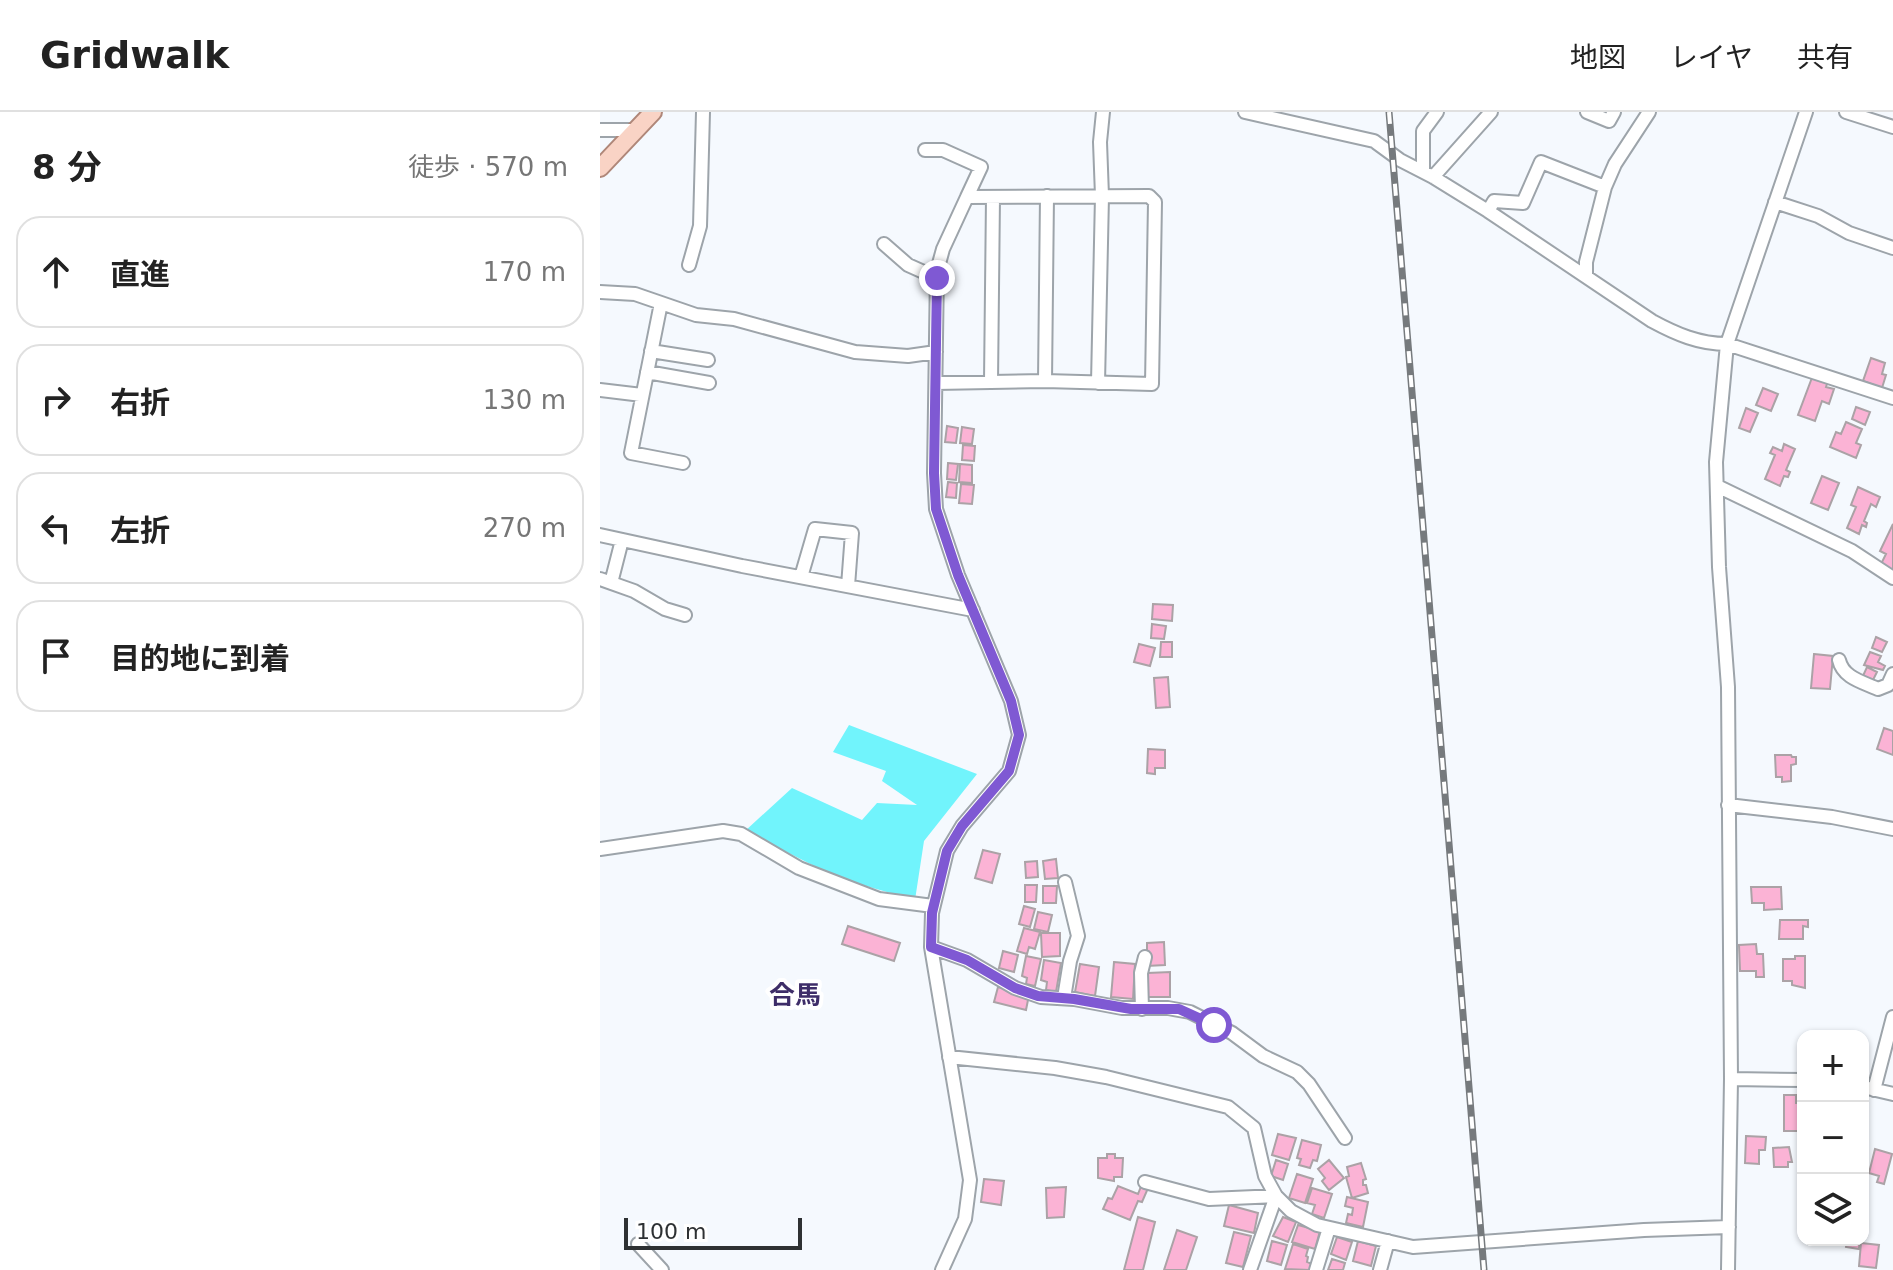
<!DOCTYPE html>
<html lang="ja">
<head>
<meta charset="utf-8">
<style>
	:root { --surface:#fff; --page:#f6f6f6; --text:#222; --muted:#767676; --line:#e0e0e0 }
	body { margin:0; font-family:"DejaVu Sans","Noto Sans JP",sans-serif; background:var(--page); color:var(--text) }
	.controls { position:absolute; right:24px; bottom:24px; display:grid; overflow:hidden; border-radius:16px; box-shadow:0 2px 6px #0004 }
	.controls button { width:72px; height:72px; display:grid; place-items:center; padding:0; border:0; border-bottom:2px solid var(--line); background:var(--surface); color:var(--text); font:40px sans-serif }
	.scale { position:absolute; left:24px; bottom:20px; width:178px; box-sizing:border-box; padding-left:8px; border:4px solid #2e3133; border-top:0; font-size:22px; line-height:28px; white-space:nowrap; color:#2e3133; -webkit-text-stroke:6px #fff; paint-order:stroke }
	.stop { position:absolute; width:24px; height:24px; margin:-18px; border:6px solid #7f59d3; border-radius:50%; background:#fff }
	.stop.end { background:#7f59d3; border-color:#fff; box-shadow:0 2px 8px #0008 }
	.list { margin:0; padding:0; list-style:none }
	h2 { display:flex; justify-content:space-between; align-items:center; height:104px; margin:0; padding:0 32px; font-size:34px }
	h2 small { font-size:26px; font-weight:400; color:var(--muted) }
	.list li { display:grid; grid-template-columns:52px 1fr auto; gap:24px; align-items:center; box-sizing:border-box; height:112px; margin:0 16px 16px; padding:0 16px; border:2px solid var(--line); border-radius:24px }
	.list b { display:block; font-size:30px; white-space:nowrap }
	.list em { font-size:26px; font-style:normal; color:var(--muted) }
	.icon { flex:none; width:44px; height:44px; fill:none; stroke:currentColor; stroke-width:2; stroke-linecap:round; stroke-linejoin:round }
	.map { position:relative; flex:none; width:1293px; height:1158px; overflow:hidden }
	header { display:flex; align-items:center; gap:48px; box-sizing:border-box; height:112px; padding:0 40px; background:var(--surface); border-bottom:2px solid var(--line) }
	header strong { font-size:38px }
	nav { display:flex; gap:44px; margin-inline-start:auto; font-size:28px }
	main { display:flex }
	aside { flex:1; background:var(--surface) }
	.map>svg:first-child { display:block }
	.water { fill:#71f4fc }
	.building { fill:#fbb3d5; stroke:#aba2a6; stroke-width:2 }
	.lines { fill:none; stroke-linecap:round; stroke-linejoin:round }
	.minor-casing { stroke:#9da4aa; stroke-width:16 }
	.major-casing { stroke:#af8779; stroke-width:20 }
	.minor { stroke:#fff; stroke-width:12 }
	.major { stroke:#f9d3c5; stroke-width:16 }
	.rail-casing { stroke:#767a7d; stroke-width:7 }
	.rail { stroke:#fff; stroke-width:4; stroke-dasharray:12; stroke-linecap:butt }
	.route { stroke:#7f59d3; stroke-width:10 }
	.labels { text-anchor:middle; stroke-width:8; stroke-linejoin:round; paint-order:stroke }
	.quarter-label { font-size:26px; font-weight:bold; fill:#3e2d68; stroke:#fff }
</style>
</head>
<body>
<header>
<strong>Gridwalk</strong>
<nav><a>地図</a><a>レイヤ</a><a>共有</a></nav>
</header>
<main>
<aside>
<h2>8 分<small>徒歩 · 570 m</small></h2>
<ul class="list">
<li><svg class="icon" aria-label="ahead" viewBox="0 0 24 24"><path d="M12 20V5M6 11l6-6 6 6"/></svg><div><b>直進</b></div><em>170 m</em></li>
<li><svg class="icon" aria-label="right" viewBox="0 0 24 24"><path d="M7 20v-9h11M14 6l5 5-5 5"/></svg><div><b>右折</b></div><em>130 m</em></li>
<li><svg class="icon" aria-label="left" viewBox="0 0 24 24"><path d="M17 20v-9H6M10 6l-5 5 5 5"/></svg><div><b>左折</b></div><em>270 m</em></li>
<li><svg class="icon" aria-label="arrive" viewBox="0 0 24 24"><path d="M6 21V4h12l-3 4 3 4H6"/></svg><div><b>目的地に到着</b></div></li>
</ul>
</aside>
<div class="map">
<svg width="1293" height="1158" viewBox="0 0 1293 1158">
	<rect width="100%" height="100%" fill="#f5f9fe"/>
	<!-- water -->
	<path class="water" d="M249 613 377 662 324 729 315 788 238 766 145 719 192 676 262 708 277 691 317 693 282 669 286 659 233 640Z"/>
	<!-- building -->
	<path class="building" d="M1271 246 1285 251 1282 262 1286 263 1282 276 1263 269Z
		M1213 263 1228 269 1226 275 1234 277 1229 292 1222 289 1215 309 1198 303Z
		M1163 276 1178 282 1171 299 1156 293Z
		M1256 295 1270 300 1265 313 1252 307Z
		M1146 296 1158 301 1150 320 1139 316Z
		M1246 310 1262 317 1256 331 1261 333 1256 346 1230 335 1236 320 1241 322Z
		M347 314 358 316 356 331 345 330Z
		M362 315 374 317 372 332 360 331Z
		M1184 332 1195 337 1186 358 1190 360 1188 365 1184 364 1180 374 1165 367 1175 343 1170 341 1173 335 1182 339Z
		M363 333 375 334 374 349 362 348Z
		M348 351 358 352 356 368 347 367Z
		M360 352 372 353V371L359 370Z
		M1222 364 1239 371 1228 398 1211 391Z
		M348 370 357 371 356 386 346 385Z
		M361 372 374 373 372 392 359 391Z
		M1258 375 1280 385 1276 395 1271 392 1264 409 1267 411 1266 415 1262 413 1259 422 1247 416 1256 395 1251 393Z
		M1293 412V461L1280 454 1286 442 1280 439Z
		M553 492 573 493 572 509 552 507Z
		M552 512 566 514 564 527 551 526Z
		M1276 525 1287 530 1282 540 1272 536Z
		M561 530H572V545H560Z
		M539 532 555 536 550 554 534 550Z
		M1270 540 1281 544 1278 550 1285 554 1283 558 1264 553Z
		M1214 542 1233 544 1230 577 1211 576Z
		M1267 555 1277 560 1272 570 1262 566Z
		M568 565 570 595 556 596 554 566Z
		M1284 616 1293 619V643L1277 637Z
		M548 637 565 638V656H555V662L547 661Z
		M1175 643H1191L1192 645H1196V652L1191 653V669L1182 670V665H1176Z
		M383 738 400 742 392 771 375 766Z
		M456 747 458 766 445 767 443 749Z
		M437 749 438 765 426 766 425 750Z
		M425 773H437L436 790H425Z
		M443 774H457L456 791H443Z
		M1151 775H1181L1182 797 1164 798V791H1152Z
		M424 794 435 797 430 815 419 812Z
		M438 800 452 803 448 820 434 817Z
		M1180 808H1208V815L1203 814V827H1179Z
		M248 814 300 831 294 849 242 832Z
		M424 816 440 820 435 837 429 835 427 842 417 839Z
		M441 821H460V844L442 845Z
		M564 830 565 853 547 854V831Z
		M1156 832 1157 842H1163L1164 865H1156V859H1140L1139 833Z
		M403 839 418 843 414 860 399 856Z
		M426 844 441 847 435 874 426 872 427 866 422 864Z
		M1195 844H1205V876L1192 873V869H1183V847H1195Z
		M444 848 461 851 456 880 446 878 447 870 441 868Z
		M514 850 535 852 533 887 511 885Z
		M480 852 499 855 495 884 475 880Z
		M570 860V885H548V861Z
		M398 875 429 883 426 898 394 890Z
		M1184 983H1196V991H1202V1019H1184Z
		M678 1022 696 1026 689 1048 672 1043Z
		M1146 1024 1166 1025 1165 1038H1159V1052L1145 1051Z
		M702 1028 721 1033 717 1049 713 1048 710 1056 699 1053 701 1047 697 1046Z
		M1189 1035 1192 1050H1188V1055H1174L1173 1036Z
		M1275 1037 1292 1042 1284 1072 1277 1070 1279 1064 1269 1061Z
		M507 1042H515V1046H523L522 1065H514V1069L498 1066V1046H507Z
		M676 1048 688 1052 683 1068 671 1064Z
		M729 1048 744 1066 729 1078 722 1069 725 1066 718 1057Z
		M761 1051 766 1067 763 1068V1073H766L768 1081 752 1086 746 1065 749 1064 747 1055Z
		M697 1062 713 1067 705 1091 689 1086Z
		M384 1067 404 1069 401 1093 381 1090Z
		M542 1072 549 1074 542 1090 538 1089 530 1108 503 1097 508 1086 512 1087 518 1074 538 1082Z
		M466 1075 464 1105 447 1106 446 1076Z
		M712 1076 732 1082 724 1106 712 1102 715 1093 707 1091Z
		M747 1085 768 1090 763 1115 746 1111 748 1102 752 1103 753 1096 745 1094Z
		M629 1093 658 1101 654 1121 624 1114Z
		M538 1105 555 1110 543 1158H524Z
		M683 1105 696 1110 688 1130 673 1124Z
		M698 1113 720 1119 715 1137 692 1130Z
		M577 1118 597 1125 586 1158H564Z
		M634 1120 651 1124 643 1155 626 1151Z
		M737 1125 752 1130 746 1148 731 1142Z
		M1247 1128H1260L1259 1137 1246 1135Z
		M672 1129 687 1133 681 1153 667 1149Z
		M758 1129 776 1134 771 1154 753 1149Z
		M1261 1131 1279 1133 1276 1156 1259 1154Z
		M693 1132 708 1137 706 1144 708 1145 707 1150 712 1152 710 1158 685 1157Z
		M732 1147 745 1151 743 1158H728Z"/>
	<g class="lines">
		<defs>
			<path id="minor" d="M645 0 774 29 800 48 833 65 888 99 1052 209C1076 222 1099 232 1127 232L1293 286
				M987 0 1009 9 1014 0
				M1246 0 1293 15
				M0 18H36
				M325 38H343L381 55 367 85
				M823 59V19L837 0
				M833 65 891 0
				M1175 90 1218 104 1249 121 1293 136
				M888 99 894 89 923 91 941 50 1005 75
				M284 132 308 153 337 166
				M89 153 100 114 103 0
				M986 163V150L1005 75 1015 52 1049 0
				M0 180 35 182 96 203 134 207 255 240 308 244 336 240
				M61 191 31 341 83 351
				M51 239 108 248
				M47 260 109 271
				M445 269 447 84
				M391 270 393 85
				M336 271 445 269 552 272 555 90 549 84 367 85 343 137 337 159 334 361 336 397 358 463 411 589 419 623 409 659 362 714 347 739 332 801 331 835 370 1068 365 1107 342 1158
				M498 271 502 84 500 30 503 0
				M0 278 42 283
				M1117 374 1252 439 1293 466
				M0 423 142 454 373 498
				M201 465 215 417 252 421 248 474
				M0 467 34 479 65 497 85 503
				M11 471 22 428
				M1239 548C1243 566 1263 570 1278 577L1288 573 1293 562
				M1128 693 1232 705 1293 717
				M0 737 123 719 141 722 199 756 279 787 333 794
				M331 835 367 848 415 876 441 885 474 887 522 896H568L590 900 632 921 663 944 697 960 709 972 745 1026
				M464 886 470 849 478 824 465 770
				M542 897 541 861 545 845
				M349 945 455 956 506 965 628 995 654 1016 665 1064 676 1084 691 1099 717 1113 813 1135 1044 1118 1129 1115
				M1131 967 1203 968
				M1263 975 1293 982
				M1274 978 1293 905
				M545 1070 609 1087 676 1084 650 1158
				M38 1132 62 1158
				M716 1158 729 1116
				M780 1158 788 1129
				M1128 1158 1131 967 1128 575 1119 455 1116 350 1127 232 1206 0"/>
			<path id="major" d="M0 56 53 0"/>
		</defs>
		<!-- minor casing -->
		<use href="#minor" class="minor-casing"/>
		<!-- major casing -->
		<use href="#major" class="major-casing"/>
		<!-- minor -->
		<use href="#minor" class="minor"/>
		<!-- major -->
		<use href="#major" class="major"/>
		<defs>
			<path id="rail" d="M789 0 884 1158"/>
		</defs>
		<!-- rail casing -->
		<use href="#rail" class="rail-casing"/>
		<!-- rail -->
		<use href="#rail" class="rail"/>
	</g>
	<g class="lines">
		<!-- route -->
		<path class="route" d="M337 166 334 361 336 397 358 463 411 589 419 623 409 659 362 714 347 739 332 801 331 835 367 848 415 876 438 884 474 887 531 897H579L614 913"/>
	</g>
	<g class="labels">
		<!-- quarter labels -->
		<g class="quarter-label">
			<text x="195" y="892">合馬</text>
		</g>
	</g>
</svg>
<div class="controls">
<button>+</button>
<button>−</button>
<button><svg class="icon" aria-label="layers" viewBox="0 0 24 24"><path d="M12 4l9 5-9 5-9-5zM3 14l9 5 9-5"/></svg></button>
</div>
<div class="scale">100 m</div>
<div class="stop" style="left:614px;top:913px"></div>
<div class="stop end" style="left:337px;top:166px"></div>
</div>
</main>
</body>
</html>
